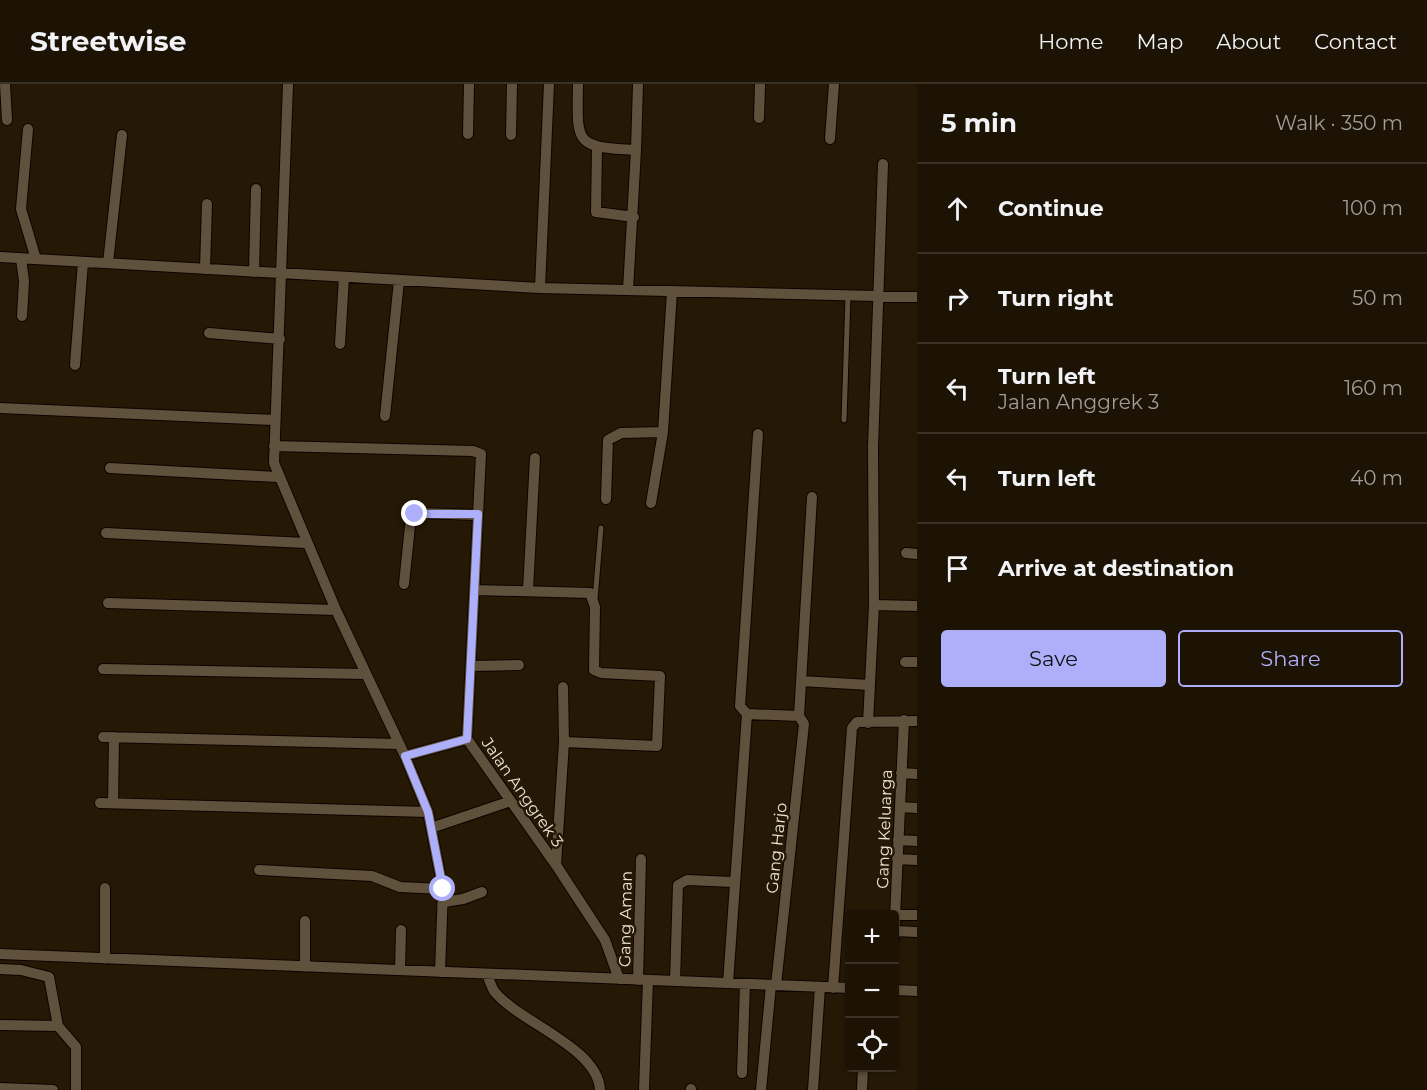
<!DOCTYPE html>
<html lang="en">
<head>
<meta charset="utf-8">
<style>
	:root { --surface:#1c1304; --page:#292013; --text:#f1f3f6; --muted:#a09e9a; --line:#3a3226; --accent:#adaffb }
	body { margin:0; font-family:Montserrat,sans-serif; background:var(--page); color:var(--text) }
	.controls { position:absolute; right:18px; bottom:18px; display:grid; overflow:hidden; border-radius:6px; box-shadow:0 2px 4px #0004 }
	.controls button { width:54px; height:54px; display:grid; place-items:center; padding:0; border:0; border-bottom:2px solid var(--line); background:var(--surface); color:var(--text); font:30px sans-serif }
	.stop { position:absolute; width:18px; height:18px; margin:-14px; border:4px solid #adaffb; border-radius:50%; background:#fff }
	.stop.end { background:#adaffb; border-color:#fff; box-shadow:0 2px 6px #0008 }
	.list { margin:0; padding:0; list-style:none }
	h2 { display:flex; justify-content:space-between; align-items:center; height:78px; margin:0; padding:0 24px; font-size:26px }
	h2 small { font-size:20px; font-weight:400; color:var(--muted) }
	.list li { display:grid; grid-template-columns:39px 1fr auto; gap:18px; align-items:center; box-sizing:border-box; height:90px; padding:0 24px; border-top:2px solid var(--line) }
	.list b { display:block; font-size:22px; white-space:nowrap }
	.list p { margin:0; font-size:20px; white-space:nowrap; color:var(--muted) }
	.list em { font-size:20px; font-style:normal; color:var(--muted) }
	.actions { display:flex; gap:12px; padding:18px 24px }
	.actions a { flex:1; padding:14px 0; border:2px solid var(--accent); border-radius:6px; text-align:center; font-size:21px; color:var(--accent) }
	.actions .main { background:var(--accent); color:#111 }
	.icon { flex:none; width:33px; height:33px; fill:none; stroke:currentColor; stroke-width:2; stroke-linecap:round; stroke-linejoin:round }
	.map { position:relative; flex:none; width:917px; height:1006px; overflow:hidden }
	header { display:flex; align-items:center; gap:36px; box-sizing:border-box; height:84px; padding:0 30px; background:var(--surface); border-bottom:2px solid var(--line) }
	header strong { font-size:28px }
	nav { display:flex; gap:33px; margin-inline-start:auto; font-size:21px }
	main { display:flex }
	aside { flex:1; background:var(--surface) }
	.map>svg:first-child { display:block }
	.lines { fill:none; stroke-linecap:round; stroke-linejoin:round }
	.service-casing { stroke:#0d0400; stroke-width:7 }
	.minor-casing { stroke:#0d0400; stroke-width:12 }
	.service { stroke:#5f513b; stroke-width:5 }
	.minor { stroke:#5f513b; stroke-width:10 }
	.route { stroke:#adaffb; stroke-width:8 }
	.labels { text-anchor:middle; stroke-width:5; stroke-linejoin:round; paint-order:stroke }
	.street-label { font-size:16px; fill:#ece4d8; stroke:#251905 }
</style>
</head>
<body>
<header>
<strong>Streetwise</strong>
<nav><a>Home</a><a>Map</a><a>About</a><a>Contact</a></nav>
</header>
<main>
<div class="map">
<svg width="917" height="1006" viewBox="0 0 917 1006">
	<rect width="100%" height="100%" fill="#251905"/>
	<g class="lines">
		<defs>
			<path id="service" d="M844 336 848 212
				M595 515 601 444"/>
			<path id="minor" d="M5 0 7 36
				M288 0 274 379 336 526 405 672 428 728 443 805 440 888
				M578 0C577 60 574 63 636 66L638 0
				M759 34 760 0
				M28 45 21 125 36 175
				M468 50 469 0
				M511 51 512 0
				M830 55 834 0
				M597 64 596 128 634 133
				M0 173 540 204 917 213
				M21 175 24 197 22 232
				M108 179 122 51
				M205 185 207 120
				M254 188 256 105
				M540 204 549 0
				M628 206 636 66
				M209 249 280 255
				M340 260 344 193
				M75 281 83 178
				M0 324 274 336
				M385 332 399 197
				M758 350 740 622 747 630 799 632
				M274 362 473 367 481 370 467 655 556 781 605 856 619 895
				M110 384 277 393
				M606 415 608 356 621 349 663 348
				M651 419 663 348 672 207
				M106 449 306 459
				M906 469 917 470
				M404 500 411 432 420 429 478 431
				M476 506 590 509 595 523 594 586 601 589 660 592 657 662 564 658
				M528 506 535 374
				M108 519 336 526
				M874 521 917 522
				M905 578H917
				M471 582 519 581
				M103 585 365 590
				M801 597 870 601
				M799 632 812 413
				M868 639 874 521 873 363 883 80
				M103 653 399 660
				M405 672 467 655
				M901 689 917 690
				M100 719 428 728
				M113 719 114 653
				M900 723 917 724
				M431 744 511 717
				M898 756 917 757
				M897 775 917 776
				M556 781 564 658 563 603
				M259 786 372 792 400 803 443 805
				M105 804V875
				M444 818 463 815 482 808
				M895 831H917
				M895 847 917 848
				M894 855 904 636
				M0 870 850 904
				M305 883V837
				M0 885 21 886 49 893 58 942 76 963V1006
				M400 886 401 846
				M487 890C489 895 491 902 494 907 518 938 598 963 600 1006
				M638 896 641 775
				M675 897 678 801 687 796 733 798
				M728 899 747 630
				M776 901 804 640 799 632
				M833 904 852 644 857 638 917 637
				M894 906 917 907
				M0 941 58 942
				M742 989 745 900
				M0 1004 53 1006
				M644 1006 648 896
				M691 1006V1005
				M761 1006 771 901
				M813 1006 820 903
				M862 1006 863 984"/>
		</defs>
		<!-- service casing -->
		<use href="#service" class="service-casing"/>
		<!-- minor casing -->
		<use href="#minor" class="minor-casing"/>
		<!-- service -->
		<use href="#service" class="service"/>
		<!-- minor -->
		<use href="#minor" class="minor"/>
	</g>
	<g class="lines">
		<!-- route -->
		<path class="route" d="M415 430H478L467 655 405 672 428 728 443 805"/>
	</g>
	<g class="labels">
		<!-- street labels -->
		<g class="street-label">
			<text transform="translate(523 708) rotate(55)" y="6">Jalan Anggrek 3</text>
			<text transform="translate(884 745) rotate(-88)" y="6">Gang Keluarga</text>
			<text transform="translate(776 764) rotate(-84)" y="6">Gang Harjo</text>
			<text transform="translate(625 835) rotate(-89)" y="6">Gang Aman</text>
		</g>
	</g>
</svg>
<div class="controls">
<button>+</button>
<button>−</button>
<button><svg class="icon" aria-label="locate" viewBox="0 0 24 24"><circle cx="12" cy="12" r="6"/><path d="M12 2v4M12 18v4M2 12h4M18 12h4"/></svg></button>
</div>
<div class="stop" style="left:443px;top:805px"></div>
<div class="stop end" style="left:415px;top:430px"></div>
</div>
<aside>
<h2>5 min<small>Walk · 350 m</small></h2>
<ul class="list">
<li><svg class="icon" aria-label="ahead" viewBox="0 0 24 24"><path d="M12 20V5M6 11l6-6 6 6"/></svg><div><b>Continue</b></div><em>100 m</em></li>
<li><svg class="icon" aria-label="right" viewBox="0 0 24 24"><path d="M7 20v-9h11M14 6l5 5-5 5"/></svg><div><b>Turn right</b></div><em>50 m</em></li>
<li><svg class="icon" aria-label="left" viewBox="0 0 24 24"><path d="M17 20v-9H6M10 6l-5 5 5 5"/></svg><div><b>Turn left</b><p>Jalan Anggrek 3</p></div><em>160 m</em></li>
<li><svg class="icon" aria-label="left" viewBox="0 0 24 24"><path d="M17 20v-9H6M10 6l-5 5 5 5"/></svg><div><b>Turn left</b></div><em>40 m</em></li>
<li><svg class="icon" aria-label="arrive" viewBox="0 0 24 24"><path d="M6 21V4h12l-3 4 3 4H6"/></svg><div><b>Arrive at destination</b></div></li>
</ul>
<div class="actions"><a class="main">Save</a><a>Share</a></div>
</aside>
</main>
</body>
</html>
